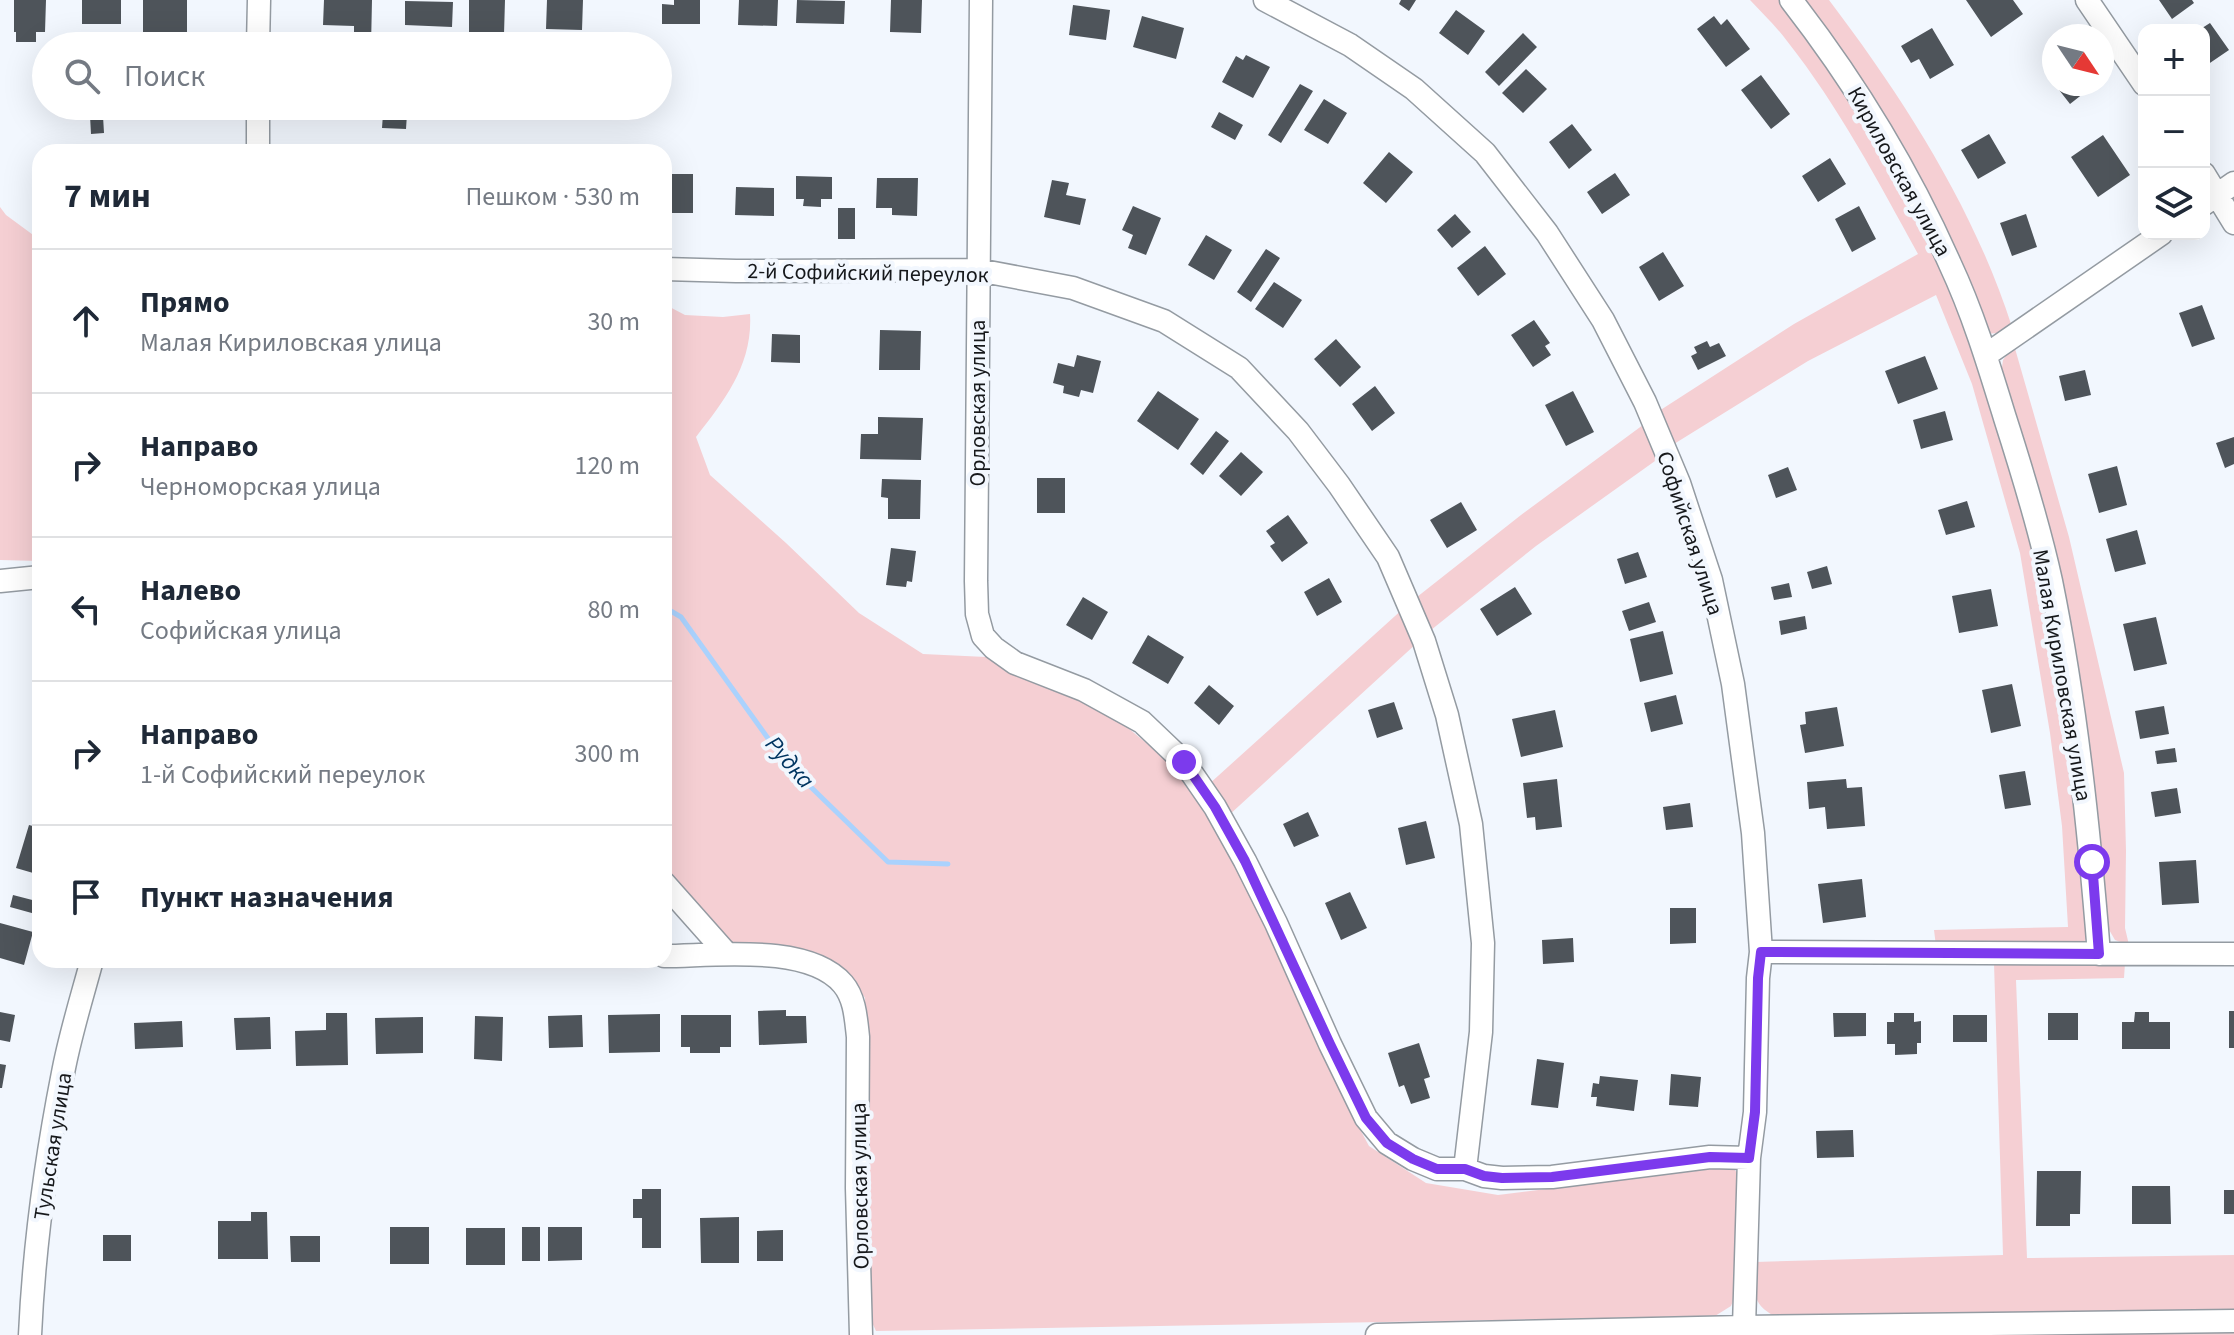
<!DOCTYPE html>
<html lang="ru">
<head>
<meta charset="utf-8">
<style>
	:root { --surface:#fff; --page:#f2f2f3; --text:#1f2937; --muted:#747a83; --line:#e0e1e3 }
	body { margin:0; font-family:"Source Sans 3",sans-serif; background:var(--page); color:var(--text) }
	.controls { position:absolute; right:24px; top:24px; display:grid; overflow:hidden; border-radius:16px; box-shadow:0 8px 32px #0002 }
	.controls button { width:72px; height:72px; display:grid; place-items:center; padding:0; border:0; border-bottom:2px solid var(--line); background:var(--surface); color:var(--text); font:40px sans-serif }
	.compass { position:absolute; left:2042px; top:24px; width:72px; height:72px; border-radius:50%; background:var(--surface); box-shadow:0 8px 32px #0002; rotate:125deg }
	.stop { position:absolute; width:24px; height:24px; margin:-18px; border:6px solid #7c3aed; border-radius:50%; background:#fff }
	.stop.end { background:#7c3aed; border-color:#fff; box-shadow:0 2px 8px #0008 }
	.list { margin:0; padding:0; list-style:none }
	h2 { display:flex; justify-content:space-between; align-items:center; height:104px; margin:0; padding:0 32px; font-size:34px }
	h2 small { font-size:26px; font-weight:400; color:var(--muted) }
	.list li { display:grid; grid-template-columns:52px 1fr auto; gap:24px; align-items:center; box-sizing:border-box; height:144px; padding:0 32px; border-top:2px solid var(--line) }
	.list b { display:block; font-size:30px; white-space:nowrap }
	.list p { margin:0; font-size:26px; white-space:nowrap; color:var(--muted) }
	.list em { font-size:26px; font-style:normal; color:var(--muted) }
	.icon { flex:none; width:44px; height:44px; fill:none; stroke:currentColor; stroke-width:2; stroke-linecap:round; stroke-linejoin:round }
	.map { position:relative; flex:none; width:2234px; height:1335px; overflow:hidden }
	.search { position:absolute; background:var(--surface); box-shadow:0 8px 32px #0002; left:32px; top:32px; width:640px; height:88px; display:flex; align-items:center; gap:20px; box-sizing:border-box; padding:0 28px; border-radius:44px; color:var(--muted); font-size:30px }
	.panel { position:absolute; background:var(--surface); box-shadow:0 8px 32px #0002; left:32px; top:144px; width:640px; height:824px; border-radius:24px }
	.map>svg:first-child { display:block }
	.green { fill:#f5cfd3 }
	.lines { fill:none; stroke-linecap:round; stroke-linejoin:round }
	.stream { stroke:#aad2fd; stroke-width:5 }
	.building { fill:#4e545a }
	.minor-casing { stroke:#949ba2; stroke-width:25 }
	.minor { stroke:#fff; stroke-width:22 }
	.route { stroke:#7c3aed; stroke-width:10 }
	.labels { text-anchor:middle; stroke-width:8; stroke-linejoin:round; paint-order:stroke }
	.street-label { font-size:22px; fill:#16181b; stroke:#f2f7fe }
	.water-label { font-size:24px; font-style:italic; fill:#003460; stroke:#f2f7fe }
</style>
</head>
<body>
<div class="map">
<svg width="2234" height="1335" viewBox="0 0 2234 1335">
	<rect width="100%" height="100%" fill="#f2f7fe"/>
	<!-- green -->
	<path class="green" d="M1750 0H1779L1830 65 1884 150 1936 249 1983 366 2045 591 2067 728 2090 932 2084 942 1936 946 1934 930 2068 927 2062 826 2050 733 2020 553 1972 384 1936 295 1808 361 1674 444 1659 411 1794 324 1918 254C1878 181 1839 107 1787 41 1776 26 1762 13 1750 0Z
		M1799 0H1829C1904 99 1974 208 2012 327L1997 333 1987 334Z
		M0 207 6 215 40 240V561L0 560Z
		M664 304 685 315 723 317 750 314C753 364 725 400 696 437L710 475 786 543 859 613 923 654 986 657 1055 687 1111 714 1173 765 1198 793 1268 923 1348 1107 1369 1146 1426 1183 1498 1195 1721 1168 1735 1170 1743 1183 1737 1291 1731 1306 1715 1316 876 1331 870 1318 865 998C841 957 811 951 766 949 757 949 743 951 736 947 717 939 679 888 664 871Z
		M2014 345 2069 537 2124 773 2126 851 2125 928 2129 945 2115 940 2104 921 2001 375 2003 360Z
		M1647 422 1662 456 1536 546 1431 630 1417 597 1521 515Z
		M1405 607 1417 643 1228 816 1208 785Z
		M1994 963H2125L2124 978 2016 980 2027 1258 2234 1255V1312L1780 1319C1749 1304 1755 1293 1755 1262L2003 1255Z
		M2234 1330V1335H2034L2039 1333Z"/>
	<g class="lines">
		<!-- stream -->
		<path class="stream" d="M664 607 681 617 785 762 888 862 948 864"/>
	</g>
	<!-- building -->
	<path class="building" d="M14 0H46L45 32H36V42H16V32H14Z
		M82 0H121V24H82Z
		M143 0H187V32H172V39H143Z
		M324 0H372L371 46H354V26L323 25Z
		M469 0H505L504 34 469 33Z
		M547 0H583L582 30 546 29Z
		M674 0H700V24H662V4L674 5Z
		M739 0H778L777 26 738 25Z
		M797 0 845 1 844 24 796 23Z
		M891 0H922L921 33 890 32Z
		M1401 0H1416L1409 11 1399 4Z
		M1966 0H2013L2023 14 1991 37Z
		M2159 0H2192L2194 3 2172 19Z
		M405 1 453 2 452 27 405 25Z
		M1073 5 1110 10 1106 40 1069 35Z
		M1456 10 1485 31 1468 55 1439 33Z
		M1142 16 1184 28 1176 59 1133 47Z
		M1714 16 1721 25 1727 19 1750 49 1726 67 1697 29Z
		M2210 23 2229 50 2204 67V30H2199Z
		M1932 28 1954 65 1930 79 1919 59 1911 63 1901 46Z
		M1523 33 1537 47 1499 86 1485 72Z
		M1246 55 1270 67 1253 98 1222 82 1236 56 1243 60Z
		M1526 69 1547 89 1523 113 1502 93Z
		M1761 75 1790 114 1771 129 1741 90Z
		M1300 84 1313 91 1281 143 1268 135Z
		M2059 84H2077L2084 93 2070 104 2056 86Z
		M1324 99 1347 113 1328 144 1304 130Z
		M1219 112 1243 125 1235 140 1211 127Z
		M383 114H407L406 129 382 128Z
		M90 116H103L104 133 91 134Z
		M1572 124 1592 150 1569 169 1549 142Z
		M1989 134 2006 163 1978 179 1961 150Z
		M2103 135 2130 175 2098 197 2071 157Z
		M1389 152 1413 172 1386 203 1363 183Z
		M1830 158 1846 184 1818 202 1802 176Z
		M1615 173 1630 195 1602 214 1587 192Z
		M664 174H693V213H664Z
		M796 176 832 177V199H821V207L803 206 804 199H796Z
		M877 178H918L917 216 892 215V208H876Z
		M1052 180 1069 183 1066 195 1086 199 1080 225 1044 217Z
		M736 187 774 188V216L735 215Z
		M1133 206 1161 218 1146 255 1128 248 1133 235 1122 230Z
		M1859 206 1876 239 1852 252 1835 219Z
		M838 208H855V239H838Z
		M1455 214 1471 232 1452 248 1437 230Z
		M2026 214 2037 247 2012 256 2000 223Z
		M1206 235 1232 250 1214 280 1188 265Z
		M1485 246 1506 274 1478 296 1457 268Z
		M1266 249 1280 258 1251 302 1237 292Z
		M1663 252 1684 286 1659 301 1639 267Z
		M1274 282 1302 300 1283 328 1255 309Z
		M2202 305 2215 339 2192 347 2179 313Z
		M1534 320 1550 343 1545 346 1551 355 1533 367 1511 335Z
		M880 330 921 331 920 370H879Z
		M772 334 800 335V363L771 362Z
		M1336 339 1361 367 1340 387 1314 359Z
		M1707 341 1710 347 1719 343 1726 356 1698 370 1691 356 1697 353 1694 347Z
		M1077 355 1101 361 1093 393 1081 390 1079 397 1063 393 1064 386 1053 383 1058 363 1074 367Z
		M1925 356 1938 389 1898 404 1885 371Z
		M2085 370 2091 395 2065 401 2059 376Z
		M1375 386 1395 413 1372 431 1352 404Z
		M1158 391 1199 419 1178 450 1137 421Z
		M1573 391 1594 432 1566 446 1545 405Z
		M1945 411 1953 440 1921 449 1913 420Z
		M878 417 923 418 921 460 860 459 861 434H878Z
		M1216 431 1229 441 1203 475 1190 464Z
		M2234 437V464L2225 468 2216 443Z
		M1241 452 1263 472 1241 496 1219 476Z
		M2117 466 2127 505 2099 513 2088 474Z
		M1788 467 1797 490 1776 498 1768 475Z
		M1037 478H1065V513H1037Z
		M882 479 921 480 920 519H888V498L881 497Z
		M1967 501 1975 527 1946 535 1938 510Z
		M1461 502 1477 530 1447 548 1430 520Z
		M1288 515 1308 543 1282 562 1270 546 1275 543 1266 531Z
		M2137 530 2146 564 2115 572 2106 539Z
		M891 548 916 551 912 582 907 581 906 587 886 585Z
		M1638 552 1647 577 1625 584 1617 559Z
		M1827 566 1832 584 1812 589 1807 572Z
		M1329 578 1342 602 1317 616 1304 592Z
		M1789 583 1792 597 1774 600 1771 587Z
		M1515 587 1532 614 1497 636 1480 609Z
		M1991 589 1998 626 1959 633 1952 596Z
		M1083 597 1108 612 1092 640 1066 625Z
		M1649 602 1656 622 1629 631 1622 611Z
		M1805 616 1807 629 1781 635 1779 621Z
		M2156 617 2167 664 2134 671 2123 624Z
		M1663 631 1673 674 1640 682 1630 639Z
		M1148 635 1184 657 1168 684 1132 663Z
		M2012 684 2021 726 1991 733 1982 690Z
		M1209 685 1234 706 1219 725 1194 703Z
		M1676 695 1683 724 1651 732 1644 703Z
		M1394 702 1403 729 1377 738 1368 710Z
		M2164 706 2169 734 2140 739 2135 711Z
		M1837 707 1844 746 1805 753 1800 725 1806 724 1805 712Z
		M1555 710 1563 747 1521 757 1512 719Z
		M2175 748 2177 762 2157 764 2155 751Z
		M2025 771 2031 805 2005 809 1999 775Z
		M1557 779 1562 827 1536 830 1535 817 1527 818 1523 783Z
		M1846 779 1847 788 1862 787 1865 826 1827 829 1825 807 1809 809 1807 782Z
		M2177 788 2181 813 2155 817 2151 792Z
		M1690 803 1693 827 1666 830 1663 807Z
		M1308 812 1319 836 1294 847 1283 824Z
		M1426 821 1435 858 1406 865 1398 828Z
		M29 825 40 828V875L16 868Z
		M2196 860 2199 903 2162 905 2159 862Z
		M1862 879 1866 917 1823 923 1818 884Z
		M1350 892 1367 928 1341 940 1325 903Z
		M13 895 40 902 39 915 10 907Z
		M1670 908H1696V943L1670 944Z
		M0 923 33 932 24 965 0 958Z
		M1573 938 1574 962 1543 964 1542 940Z
		M786 1010V1016H806L807 1043 759 1045 758 1011Z
		M2229 1011H2234V1048H2229Z
		M0 1012 15 1015 10 1042 0 1040Z
		M2135 1012H2149V1022H2170V1049H2122V1022H2134Z
		M326 1013H347L348 1065 296 1066 295 1031 326 1030Z
		M1833 1013H1866V1036L1834 1037Z
		M1894 1013H1914V1022L1921 1021V1043H1917V1054L1895 1055V1044H1887V1022H1894Z
		M2048 1013H2078V1040H2048Z
		M660 1014V1052L609 1053 608 1015Z
		M582 1015 583 1047 549 1048 548 1016Z
		M681 1015H731V1047H720V1053H690V1047H681Z
		M1953 1015H1987V1042H1953Z
		M475 1016 503 1017 502 1061 474 1059Z
		M270 1017 271 1049 236 1050 234 1018Z
		M423 1017V1053L376 1054 375 1018Z
		M182 1021 183 1047 135 1049 134 1023Z
		M1419 1043 1430 1077 1424 1079 1430 1098 1411 1104 1404 1085 1399 1087 1388 1053Z
		M1537 1059 1564 1063 1558 1108 1531 1105Z
		M0 1064 6 1065 2 1088H0Z
		M1671 1074 1701 1077 1698 1107 1669 1105Z
		M1600 1076 1638 1080 1634 1111 1596 1106 1597 1097H1591L1593 1083 1599 1084Z
		M1853 1130 1854 1157 1817 1158 1816 1131Z
		M2037 1171H2081L2080 1214H2070V1226H2036Z
		M2132 1186H2170L2171 1224H2132Z
		M642 1189H661V1248H642V1218H633V1199H642Z
		M2224 1190H2234V1214H2224Z
		M251 1212H267L268 1259H218V1221H251Z
		M739 1217V1263H701L700 1218Z
		M390 1227H429V1264H390Z
		M522 1227H540V1261H522Z
		M548 1227H582V1260L548 1261Z
		M466 1228H505V1265H466Z
		M783 1230V1261H757V1231Z
		M103 1235H131V1261H103Z
		M290 1236H320V1262H291Z"/>
	<g class="lines">
		<defs>
			<path id="minor" d="M981 0 976 581 977 614 983 636 994 648 1015 663 1084 690 1142 722 1184 762 1215 807 1245 861 1276 923 1330 1044 1366 1118 1387 1143 1413 1159 1437 1169H1465L1484 1176 1502 1178 1552 1177 1710 1157 1749 1158
				M1265 0 1350 45 1414 89 1485 153 1547 233 1603 320 1645 402 1679 483 1711 580 1733 684 1753 833 1761 952 1758 978 1755 1112 1749 1158 1744 1327
				M1791 0C1854 81 1908 169 1950 264 1973 313 1989 366 2005 418 2022 471 2039 526 2051 581 2076 704 2089 829 2099 954
				M2087 0 2144 84
				M258 46 259 0
				M258 152V106
				M2204 174 2234 223
				M2204 204 2234 183
				M664 269 736 271 978 270 1073 288 1164 321 1239 368 1298 431 1339 485 1388 557 1424 641 1447 715 1471 824 1483 943 1481 1032 1465 1169
				M1986 355 2161 234
				M0 581 40 577
				M664 883 727 954
				M1761 952 2234 954
				M664 956C713 956 808 943 843 984 855 998 856 1019 858 1037L857 1188 861 1335
				M30 1335C34 1247 46 1159 63 1073 70 1035 82 997 92 960
				M1377 1335 1744 1327 2234 1321"/>
		</defs>
		<!-- minor casing -->
		<use href="#minor" class="minor-casing"/>
		<!-- minor -->
		<use href="#minor" class="minor"/>
	</g>
	<g class="lines">
		<!-- route -->
		<path class="route" d="M1184 762 1215 807 1245 861 1330 1044 1366 1118 1387 1143 1413 1159 1437 1169H1465L1484 1176 1502 1178 1552 1177 1710 1157 1749 1158 1755 1112 1758 978 1761 952 2099 954 2092 862"/>
	</g>
	<g class="labels">
		<!-- street labels -->
		<g class="street-label">
			<text transform="translate(1900 171) rotate(61)" y="8">Кириловская улица</text>
			<text transform="translate(868 272) rotate(1)" y="8">2-й Софийский переулок</text>
			<text transform="translate(977 403) rotate(-90)" y="8">Орловская улица</text>
			<text transform="translate(1691 533) rotate(72)" y="8">Софийская улица</text>
			<text transform="translate(2063 675) rotate(80)" y="8">Малая Кириловская улица</text>
			<text transform="translate(52 1146) rotate(-81)" y="8">Тульская улица</text>
			<text transform="translate(859 1186) rotate(-91)" y="8">Орловская улица</text>
		</g>
		<!-- water labels -->
		<g class="water-label">
			<text transform="translate(790 762) rotate(49)" y="8">Рудка</text>
		</g>
	</g>
</svg>
<div class="controls">
<button>+</button>
<button>−</button>
<button><svg class="icon" aria-label="layers" viewBox="0 0 24 24"><path d="M12 4l9 5-9 5-9-5zM3 14l9 5 9-5"/></svg></button>
</div>
<svg class="compass" viewBox="-18 -18 36 36"><path d="M0-13l5 13h-10z" fill="#e53935"/><path d="M0 13l5-13h-10z" fill="#747a83"/></svg>
<div class="stop" style="left:2092px;top:862px"></div>
<div class="stop end" style="left:1184px;top:762px"></div>
<div class="search"><svg class="icon" aria-label="search" viewBox="0 0 24 24"><circle cx="10" cy="10" r="6"/><path d="M15 15l6 6"/></svg>Поиск</div>
<section class="panel">
<h2>7 мин<small>Пешком · 530 m</small></h2>
<ul class="list">
<li><svg class="icon" aria-label="ahead" viewBox="0 0 24 24"><path d="M12 20V5M6 11l6-6 6 6"/></svg><div><b>Прямо</b><p>Малая Кириловская улица</p></div><em>30 m</em></li>
<li><svg class="icon" aria-label="right" viewBox="0 0 24 24"><path d="M7 20v-9h11M14 6l5 5-5 5"/></svg><div><b>Направо</b><p>Черноморская улица</p></div><em>120 m</em></li>
<li><svg class="icon" aria-label="left" viewBox="0 0 24 24"><path d="M17 20v-9H6M10 6l-5 5 5 5"/></svg><div><b>Налево</b><p>Софийская улица</p></div><em>80 m</em></li>
<li><svg class="icon" aria-label="right" viewBox="0 0 24 24"><path d="M7 20v-9h11M14 6l5 5-5 5"/></svg><div><b>Направо</b><p>1-й Софийский переулок</p></div><em>300 m</em></li>
<li><svg class="icon" aria-label="arrive" viewBox="0 0 24 24"><path d="M6 21V4h12l-3 4 3 4H6"/></svg><div><b>Пункт назначения</b></div></li>
</ul>
</section>
</div>
</body>
</html>
